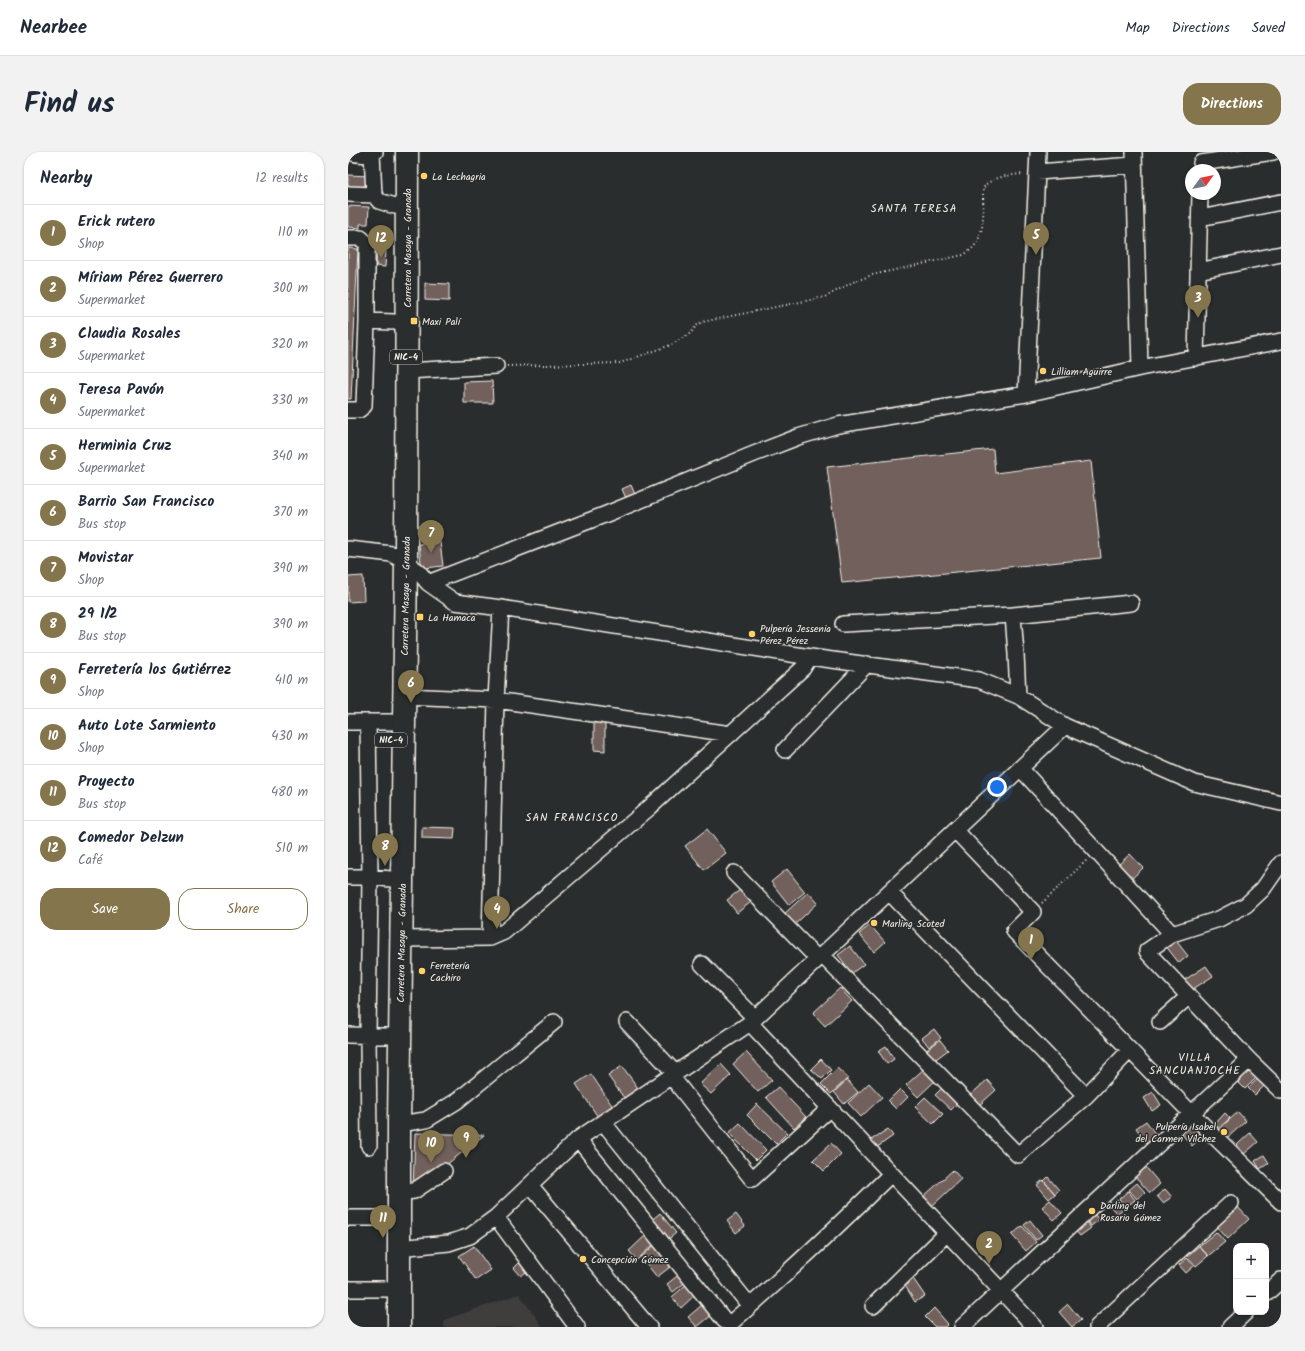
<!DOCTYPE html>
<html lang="en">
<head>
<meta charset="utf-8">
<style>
	:root { --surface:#fff; --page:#f2f2f3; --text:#1f2937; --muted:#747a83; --line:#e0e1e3; --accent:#84754c }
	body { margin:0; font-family:Kalam,sans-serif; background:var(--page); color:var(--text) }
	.controls { position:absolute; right:12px; bottom:12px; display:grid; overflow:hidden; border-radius:8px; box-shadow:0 1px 3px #0004 }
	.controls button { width:36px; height:36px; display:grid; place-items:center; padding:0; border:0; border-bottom:1px solid var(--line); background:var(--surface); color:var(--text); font:20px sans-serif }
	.compass { position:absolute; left:837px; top:12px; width:36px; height:36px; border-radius:50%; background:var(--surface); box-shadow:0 1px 3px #0004; rotate:57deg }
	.you { position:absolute; left:649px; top:635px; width:14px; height:14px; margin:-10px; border:3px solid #fff; border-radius:50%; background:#1a73e8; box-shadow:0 0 0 6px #1a73e833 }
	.badge { display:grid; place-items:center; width:26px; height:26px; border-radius:50%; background:var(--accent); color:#fff; font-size:13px; font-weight:700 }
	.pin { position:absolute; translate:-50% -33px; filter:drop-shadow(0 1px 2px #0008) }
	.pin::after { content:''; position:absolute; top:21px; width:14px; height:12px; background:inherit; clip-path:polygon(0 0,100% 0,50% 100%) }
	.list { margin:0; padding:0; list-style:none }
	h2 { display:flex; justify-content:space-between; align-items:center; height:52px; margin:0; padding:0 16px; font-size:17px }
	h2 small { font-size:13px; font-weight:400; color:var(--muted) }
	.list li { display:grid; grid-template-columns:26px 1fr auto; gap:12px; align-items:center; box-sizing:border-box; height:56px; padding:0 16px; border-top:1px solid var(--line) }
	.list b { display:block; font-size:15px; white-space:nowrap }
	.list p { margin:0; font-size:13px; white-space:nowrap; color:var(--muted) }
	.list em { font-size:13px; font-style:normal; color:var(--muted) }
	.actions { display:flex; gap:8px; padding:12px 16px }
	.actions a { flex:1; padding:9px 0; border:1px solid var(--accent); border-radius:16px; text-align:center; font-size:14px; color:var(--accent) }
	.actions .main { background:var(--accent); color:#fff }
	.map { position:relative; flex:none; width:933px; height:1175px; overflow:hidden; border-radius:16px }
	header { display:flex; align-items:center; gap:24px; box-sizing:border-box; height:56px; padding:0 20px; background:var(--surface); border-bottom:1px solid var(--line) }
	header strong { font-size:19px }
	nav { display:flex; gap:22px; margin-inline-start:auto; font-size:14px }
	.intro { display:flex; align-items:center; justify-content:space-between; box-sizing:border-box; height:96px; padding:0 24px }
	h1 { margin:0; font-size:28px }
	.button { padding:10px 18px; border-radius:16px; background:var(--accent); color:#fff; font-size:14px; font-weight:700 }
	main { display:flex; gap:24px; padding:0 24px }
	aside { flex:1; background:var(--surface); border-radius:16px; box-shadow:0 1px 3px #0004 }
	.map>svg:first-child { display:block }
	.built { fill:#403c3c }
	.building { fill:#72605b; stroke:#f4f1e8 }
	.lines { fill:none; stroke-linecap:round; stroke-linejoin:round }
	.minor-casing { stroke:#f4f1e8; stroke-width:18 }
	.highway-casing { stroke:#f4f1e8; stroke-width:25 }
	.path { stroke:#f4f1e8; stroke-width:2; stroke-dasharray:1 3; stroke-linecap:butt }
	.minor { stroke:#2a2d2e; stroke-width:15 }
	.highway { stroke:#2a2d2e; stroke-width:22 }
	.poi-dot { fill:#ffd166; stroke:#2a2d2e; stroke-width:1.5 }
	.labels { text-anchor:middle; stroke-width:3; stroke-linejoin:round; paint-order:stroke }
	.shield { fill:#2a2d2e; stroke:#b7b6b0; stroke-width:1 }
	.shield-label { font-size:9px; font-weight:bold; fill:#f4f1e8 }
	.poi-label { font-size:10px; fill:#f4f1e8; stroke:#2a2d2e; text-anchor:start }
	.street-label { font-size:10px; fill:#f4f1e8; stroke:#2a2d2e }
	.neighbourhood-label { font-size:11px; letter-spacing:1px; fill:#f4f1e8; stroke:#2a2d2e }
</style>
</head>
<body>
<header>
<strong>Nearbee</strong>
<nav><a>Map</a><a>Directions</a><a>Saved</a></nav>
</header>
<div class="intro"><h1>Find us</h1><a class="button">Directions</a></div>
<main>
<aside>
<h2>Nearby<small>12 results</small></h2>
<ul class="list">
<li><span class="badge">1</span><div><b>Erick rutero</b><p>Shop</p></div><em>110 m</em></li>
<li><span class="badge">2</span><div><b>Míriam Pérez Guerrero</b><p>Supermarket</p></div><em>300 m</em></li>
<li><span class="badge">3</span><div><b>Claudia Rosales</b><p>Supermarket</p></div><em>320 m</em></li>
<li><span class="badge">4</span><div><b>Teresa Pavón</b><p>Supermarket</p></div><em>330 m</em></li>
<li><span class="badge">5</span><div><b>Herminia Cruz</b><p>Supermarket</p></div><em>340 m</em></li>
<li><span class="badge">6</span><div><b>Barrio San Francisco</b><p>Bus stop</p></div><em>370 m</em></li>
<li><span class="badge">7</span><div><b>Movistar</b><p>Shop</p></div><em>390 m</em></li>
<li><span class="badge">8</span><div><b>29 1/2</b><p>Bus stop</p></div><em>390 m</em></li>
<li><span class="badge">9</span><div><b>Ferretería los Gutiérrez</b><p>Shop</p></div><em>410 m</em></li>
<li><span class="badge">10</span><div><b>Auto Lote Sarmiento</b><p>Shop</p></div><em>430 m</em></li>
<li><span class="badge">11</span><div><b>Proyecto</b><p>Bus stop</p></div><em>480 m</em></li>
<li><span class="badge">12</span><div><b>Comedor Delzun</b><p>Café</p></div><em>510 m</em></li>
</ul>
<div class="actions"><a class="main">Save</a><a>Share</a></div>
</aside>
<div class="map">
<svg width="933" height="1175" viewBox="0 0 933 1175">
	<rect width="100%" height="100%" fill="#2a2d2e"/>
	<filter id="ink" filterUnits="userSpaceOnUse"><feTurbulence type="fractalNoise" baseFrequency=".025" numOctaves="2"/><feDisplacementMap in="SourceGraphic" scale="8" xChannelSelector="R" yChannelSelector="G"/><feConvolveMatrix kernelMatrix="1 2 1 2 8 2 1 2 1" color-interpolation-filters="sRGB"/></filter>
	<g filter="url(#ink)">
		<!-- built -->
		<path class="built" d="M171 1142 195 1175H96V1168Z"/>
		<!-- building -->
		<path class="building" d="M0 23 21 24V37H0Z
			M0 54 21 55 20 72H12V76L0 75Z
			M0 96 10 97 3 247H0Z
			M29 98 38 99 37 115 28 114Z
			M77 131 101 132V149L77 148Z
			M144 229 145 251H116V230Z
			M645 297 647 321 743 309 753 406 494 431 479 315Z
			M283 333 289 347 280 351 274 337Z
			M92 390 95 414 77 416 73 411 71 392Z
			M15 424 16 449 0 450V425Z
			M246 567H257V599L246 598Z
			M74 675 107 676 106 687 74 686Z
			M359 677 378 701 356 718 337 694Z
			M782 702 795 716 781 729 768 715Z
			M439 717 457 740 441 753 423 730Z
			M393 737 403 750 389 761 379 748Z
			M460 740 470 751 445 774 435 763Z
			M522 773 537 790 526 800 511 782Z
			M826 786 840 804 831 811 817 793Z
			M502 794 516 812 504 821 490 803Z
			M858 814 865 824 842 839 835 829Z
			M492 836 504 849 477 874 465 861Z
			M586 877 593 886 581 895 574 886Z
			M592 888 600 898 584 910 576 900Z
			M538 894 546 907 539 912 530 899Z
			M398 900 424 928 410 940 385 912Z
			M473 907 483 918 474 927 463 917Z
			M373 912 383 923 363 942 352 932Z
			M903 912 913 921 897 937 888 928Z
			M274 914 293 940 279 950 260 924Z
			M578 915 589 927 570 945 558 933Z
			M489 916 500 926 483 942 473 932Z
			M243 922 265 955 250 965 228 932Z
			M914 923 920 930 907 943 900 936Z
			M499 928 510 940 496 952 486 940Z
			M639 928 648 938 627 957 618 947Z
			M521 931 534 945 513 965 500 951Z
			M430 935 458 965 446 976 418 945Z
			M595 935 611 950 603 958 587 943Z
			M552 937 560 945 548 957 540 949Z
			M805 940 813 953 804 959 796 946Z
			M577 945 595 962 585 972 567 955Z
			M409 952 439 981 428 992 399 963Z
			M890 960 898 969 878 987 870 978Z
			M877 961 882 966 870 977 866 973Z
			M846 967 858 981 844 994 832 980Z
			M798 969 811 987 801 994 788 976Z
			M392 971 418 998 408 1008 381 981Z
			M540 977 545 984 528 996 523 988Z
			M67 981 136 983 65 1039Z
			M902 981 910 990 896 1002 889 993Z
			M483 991 493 1002 476 1019 465 1008Z
			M916 1003 921 1011 912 1017 907 1009Z
			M796 1013 812 1032 802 1041 785 1022Z
			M605 1018 613 1027 584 1054 575 1045Z
			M700 1025 711 1038 707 1042 696 1029Z
			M695 1028 707 1042 701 1047 689 1033Z
			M789 1031 797 1040 789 1047 781 1038Z
			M817 1037 824 1045 815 1051 809 1044Z
			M780 1039 787 1048 778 1055 771 1047Z
			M702 1048 714 1061 706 1068 694 1055Z
			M769 1048 776 1056 769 1062 762 1054Z
			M887 1052 901 1067 880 1087 866 1072Z
			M745 1060 751 1068 743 1074 737 1067Z
			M312 1061 328 1081 316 1091 300 1071Z
			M388 1062 397 1074 388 1081 379 1069Z
			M682 1068 694 1083 688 1088 676 1073Z
			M737 1068 743 1076 732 1084 726 1077Z
			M674 1074 688 1090 678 1099 664 1083Z
			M868 1080 877 1090 860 1104 851 1094Z
			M298 1083 306 1092 289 1108 281 1099Z
			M309 1091 326 1112 309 1125 293 1105Z
			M126 1094 143 1118 128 1128 111 1104Z
			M851 1094 860 1104 848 1114 839 1104Z
			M176 1106 184 1115 173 1124 166 1116Z
			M839 1106 846 1114 838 1121 831 1113Z
			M333 1121 339 1129 325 1140 319 1132Z
			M564 1125 577 1144 567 1150 555 1130Z
			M341 1130 350 1140 333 1156 324 1145Z
			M355 1152 364 1163 349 1175 340 1165Z
			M720 1152 733 1168 724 1175 711 1160Z
			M586 1156 600 1172 597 1175H587L577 1165Z"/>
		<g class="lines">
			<defs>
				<path id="minor" d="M0 0C9 3 17 4 27 0
					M786 0 792 216
					M24 1 26 43 31 49 47 54
					M853 11 925 0
					M689 20 786 13
					M0 42 26 43
					M852 66 933 50
					M0 86H13L19 92V169L16 254 11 258H0
					M850 119 933 102
					M19 169 46 170
					M848 206 852 42
					M58 219 148 214
					M678 242 690 0
					M0 397 44 402 70 419 80 431 107 450 153 456 462 505 631 528 670 544 717 574 846 631 933 651
					M80 431 256 363 406 302 450 285 490 273 678 242 792 216 933 189
					M665 463 783 451
					M495 472 665 463 668 502 670 544
					M56 544 148 548 383 582
					M0 570H43
					M20 570 22 725 20 883 21 994
					M437 598 519 512
					M672 616 824 782
					M607 678 685 760 666 779 844 962 933 1050
					M933 711 915 737 898 753 871 767 824 782 799 799 800 801 901 908 933 939
					M386 721 470 807
					M0 725H22L43 727
					M541 740 738 944
					M142 786 148 548 153 456
					M54 787 142 786 156 780 301 656 455 516 462 505
					M474 803 670 1003 738 944 782 898
					M354 812 407 866
					M279 870 327 921
					M812 870 841 844
					M402 871 687 1175
					M0 883 41 884
					M323 924 404 1027 482 956
					M255 970 402 1154
					M51 972 78 968 109 949 206 870
					M230 987 377 1169 384 1170C439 1122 491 1073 543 1022
					M182 1033 301 1175
					M50 1041 66 1039 96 1019
					M148 1065 229 1175
					M0 1066H40
					M50 1096 101 1091 122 1084 148 1065 230 987 402 871 717 574
					M0 1137H40
					M918 1142 933 1128
					M525 1154 599 1081
					M614 1175 901 908
					M749 1175 883 1051
					M882 1175 898 1160"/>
				<path id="highway" d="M51 1175V972L58 410 59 0"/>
			</defs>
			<!-- minor casing -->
			<use href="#minor" class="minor-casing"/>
			<!-- highway casing -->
			<use href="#highway" class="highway-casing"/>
			<!-- path -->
			<path class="path" d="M159 214 272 211 323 193 343 181 348 174 354 170 477 145 505 130 524 123 615 103C639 91 635 62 635 38L637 33C649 24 661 23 676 22
				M694 751 740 707"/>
			<!-- minor -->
			<use href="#minor" class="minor"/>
			<!-- highway -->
			<use href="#highway" class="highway"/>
		</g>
	</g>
	<!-- markers -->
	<g class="poi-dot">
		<circle cx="76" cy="24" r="4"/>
		<rect x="62" y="165" width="8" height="8" rx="2"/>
		<circle cx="695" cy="219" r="4"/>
		<rect x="68" y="461" width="8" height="8" rx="2"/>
		<circle cx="404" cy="482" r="4"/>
		<circle cx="526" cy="771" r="4"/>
		<circle cx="74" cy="819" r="4"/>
		<circle cx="876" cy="980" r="4"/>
		<circle cx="744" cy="1059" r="4"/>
		<circle cx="235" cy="1107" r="4"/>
	</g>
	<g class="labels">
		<!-- shield labels -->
		<g class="shield">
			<rect x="42" y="198" width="32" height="14" rx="3"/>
			<rect x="27" y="581" width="32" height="14" rx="3"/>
		</g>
		<g class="shield-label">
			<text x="58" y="208">NIC-4</text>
			<text x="43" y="591">NIC-4</text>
		</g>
		<!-- poi labels -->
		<g class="poi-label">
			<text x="84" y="28">La Lechagria</text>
			<text x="74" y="173">Maxi Palí</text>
			<text x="703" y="223">Lilliam Aguirre</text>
			<text x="80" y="469">La Hamaca</text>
			<text x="412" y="480">Pulpería Jessenia<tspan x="412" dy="12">Pérez Pérez</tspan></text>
			<text x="534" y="775">Marling Scoted</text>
			<text x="82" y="817">Ferretería<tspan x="82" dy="12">Cachiro</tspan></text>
			<text x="868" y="978" text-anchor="end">Pulpería Isabel<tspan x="868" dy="12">del Carmen Vílchez</tspan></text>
			<text x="752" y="1057">Darling del<tspan x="752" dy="12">Rosario Gómez</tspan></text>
			<text x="243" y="1111">Concepción Gómez</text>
		</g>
		<!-- street labels -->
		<g class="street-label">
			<text transform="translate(59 96) rotate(-90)" y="4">Carretera Masaya - Granada</text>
			<text transform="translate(57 444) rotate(-89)" y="4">Carretera Masaya - Granada</text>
			<text transform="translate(53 791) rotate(-89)" y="4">Carretera Masaya - Granada</text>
		</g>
		<!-- neighbourhood labels -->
		<g class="neighbourhood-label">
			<text x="566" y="60">SANTA TERESA</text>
			<text x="224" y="669">SAN FRANCISCO</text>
			<text x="847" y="909">VILLA<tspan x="847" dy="13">SANCUANJOCHE</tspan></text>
		</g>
	</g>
</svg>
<div class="controls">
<button>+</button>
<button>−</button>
</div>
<svg class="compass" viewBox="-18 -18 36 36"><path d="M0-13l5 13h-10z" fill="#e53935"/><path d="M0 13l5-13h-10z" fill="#747a83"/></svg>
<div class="you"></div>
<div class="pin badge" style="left:683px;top:808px">1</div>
<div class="pin badge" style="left:641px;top:1112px">2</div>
<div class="pin badge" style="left:850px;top:166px">3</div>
<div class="pin badge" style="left:149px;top:777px">4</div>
<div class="pin badge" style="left:688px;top:103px">5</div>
<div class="pin badge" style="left:63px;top:551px">6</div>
<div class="pin badge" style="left:83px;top:401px">7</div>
<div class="pin badge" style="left:37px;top:714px">8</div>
<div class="pin badge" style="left:118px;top:1006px">9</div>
<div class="pin badge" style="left:83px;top:1011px">10</div>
<div class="pin badge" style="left:35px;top:1086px">11</div>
<div class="pin badge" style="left:33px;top:106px">12</div>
</div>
</main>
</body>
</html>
